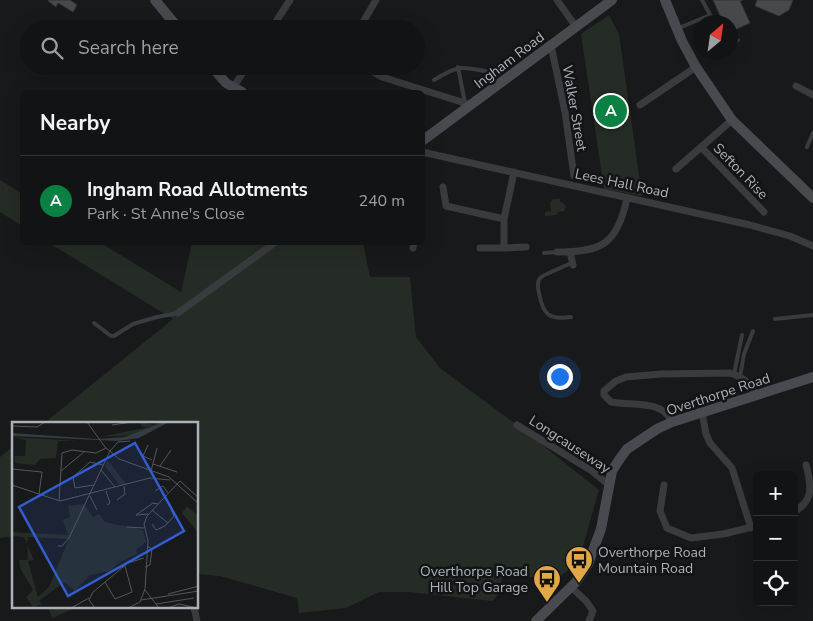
<!DOCTYPE html>
<html lang="en">
<head>
<meta charset="utf-8">
<style>
	:root { --surface:#121314; --page:#1b1c1d; --text:#f1f3f6; --muted:#9c9ea0; --line:#313234; --accent:#0b8043 }
	body { margin:0; font-family:"Nunito Sans",sans-serif; background:var(--page); color:var(--text) }
	.controls { position:absolute; right:15px; bottom:15px; display:grid; overflow:hidden; border-radius:8px; box-shadow:0 5px 20px #0002 }
	.controls button { width:45px; height:45px; display:grid; place-items:center; padding:0; border:0; border-bottom:1px solid var(--line); background:var(--surface); color:var(--text); font:25px sans-serif }
	.compass { position:absolute; left:693px; top:15px; width:45px; height:45px; border-radius:50%; background:var(--surface); box-shadow:0 5px 20px #0002; rotate:29deg }
	.you { position:absolute; left:559px; top:376px; width:18px; height:18px; margin:-12px; border:4px solid #fff; border-radius:50%; background:#1a73e8; box-shadow:0 0 0 8px #1a73e833 }
	.badge { display:grid; place-items:center; width:32px; height:32px; border-radius:50%; background:var(--accent); color:#fff; font-size:16px; font-weight:700 }
	.pin { position:absolute; translate:-50% -50%; border:2px solid #fff; box-shadow:0 1px 5px #0006 }
	.list { margin:0; padding:0; list-style:none }
	h2 { display:flex; justify-content:space-between; align-items:center; height:65px; margin:0; padding:0 20px; font-size:21px }
	h2 small { font-size:16px; font-weight:400; color:var(--muted) }
	.list li { display:grid; grid-template-columns:32px 1fr auto; gap:15px; align-items:center; box-sizing:border-box; height:90px; padding:0 20px; border-top:1px solid var(--line) }
	.list b { display:block; font-size:19px; white-space:nowrap }
	.list p { margin:0; font-size:16px; white-space:nowrap; color:var(--muted) }
	.list em { font-size:16px; font-style:normal; color:var(--muted) }
	.icon { flex:none; width:28px; height:28px; fill:none; stroke:currentColor; stroke-width:2; stroke-linecap:round; stroke-linejoin:round }
	.map { position:relative; flex:none; width:813px; height:621px; overflow:hidden }
	.search { position:absolute; background:var(--surface); box-shadow:0 5px 20px #0002; left:20px; top:20px; width:405px; height:55px; display:flex; align-items:center; gap:12px; box-sizing:border-box; padding:0 18px; border-radius:28px; color:var(--muted); font-size:19px }
	.panel { position:absolute; background:var(--surface); box-shadow:0 5px 20px #0002; left:20px; top:90px; width:405px; height:155px; border-radius:8px }
	.map>svg:first-child { display:block }
	.green { fill:#252c25 }
	.building { fill:#48494d; stroke:#333336 }
	.lines { fill:none; stroke-linecap:round; stroke-linejoin:round }
	.lane { stroke:#3a3b3f; stroke-width:4 }
	.street { stroke:#3a3b3f; stroke-width:7 }
	.secondary { stroke:#484a4f; stroke-width:10 }
	.labels { text-anchor:middle; stroke-width:5; stroke-linejoin:round; paint-order:stroke }
	.street-label { font-size:14px; fill:#acb1b9; stroke:#131415 }
	.poi-label { font-size:14px; fill:#acb1b9; stroke:#131415; text-anchor:start }
	.inset-road { fill:none; stroke:#53565a; stroke-width:1 }
	.view { fill:#325dd3; fill-opacity:0.15; stroke:#325dd3; stroke-width:2.5 }
	.inset-edge { fill:none; stroke:#acb1b9; stroke-width:2.5 }
</style>
</head>
<body>
<div class="map">
<svg width="813" height="621" viewBox="0 0 813 621">
	<rect width="100%" height="100%" fill="#18191a"/>
	<!-- green -->
	<path class="green" d="M609 15 619 34 642 196 604 189 581 34Z
		M0 180 22 194V226L0 212Z
		M553 199H560V202H562L566 207 564 211 558 212 556 215 545 216V212L551 211 550 203Z
		M49 243H101L181 292 192 243H363L370 277H410L416 337 440 368 517 425 599 490 578 564 557 578 502 576 501 592 492 601 408 592H379L346 608 299 613 297 598 220 576 198 574V424H43L173 319Z
		M14 446V536L0 538V457Z
		M48 607H78L52 618Z"/>
	<!-- building -->
	<path class="building" d="M49 0H70L77 5 73 12 58 3 56 7 48 1Z
		M713 0H743L740 1 750 23 730 32V22H723Z
		M757 0H793L789 10 779 16 755 6Z"/>
	<g class="lines">
		<!-- lane -->
		<path class="lane" d="M702 0 714 22
			M679 28 710 15
			M730 42 733 43 738 40
			M458 67 465 103
			M434 80C458 65 461 66 489 72
			M807 147 813 133
			M544 253 557 252
			M571 317C549 320 543 315 539 293 538 289 537 282 540 278 541 276 567 265 572 263
			M775 319 813 315
			M94 323 111 336H114L133 324 157 317 178 313
			M734 374 742 335
			M740 377 744 354 753 331"/>
		<!-- street -->
		<path class="street" d="M557 0 576 27
			M271 29 290 0
			M359 29 376 0
			M551 45 565 112 574 176
			M363 66 382 77 471 105
			M796 86 813 95
			M233 88 247 66
			M640 105 696 67
			M701 147 764 212
			M422 152 750 225 790 236 813 246
			M676 169 732 120
			M443 187 446 206 504 219
			M413 248 414 242
			M480 248H504V219L514 172
			M504 248 526 247
			M557 252C603 253 618 242 627 198
			M570 252 573 265
			M178 313 276 242
			M702 413 706 434 710 443 732 468 751 528
			M672 422C663 399 631 406 611 402L604 395V391L616 381 626 377 661 374 730 373C743 377 750 383 756 395
			M517 425 592 471 609 485
			M664 485 660 511 667 528 691 538 723 534 757 526
			M794 512C813 501 812 487 806 465
			M571 587 586 601 593 611 589 621
			M194 607 197 621"/>
		<!-- secondary -->
		<path class="secondary" d="M155 0 179 29
			M665 0 682 41 696 67 732 120 813 198
			M211 66 226 83 242 92
			M422 141 612 0
			M536 621 576 582 588 564 601 529 612 471 619 460 627 449 657 429 672 422 813 377"/>
	</g>
	<!-- icons -->
	<defs>
		<symbol id="bus-pin" viewBox="-11 -11 22 30"><path d="M0 17L-7.5 6A9.5 9.5 0 1 1 7.5 6Z" fill="#e2a748" stroke="#131415"/><path d="M-5-6H5V4H4V6H2V4H-2V6H-4V4H-5ZM-3.5-4V0h7V-4ZM-3.5 1.2v1.5H-2V1.2ZM2 1.2v1.5H3.5V1.2Z" fill="#111"/></symbol>
	</defs>
	<g fill-rule="evenodd">
		<use href="#bus-pin" x="563" y="544" width="32" height="43"/>
		<use href="#bus-pin" x="531" y="563" width="32" height="43"/>
	</g>
	<g class="labels">
		<!-- street labels -->
		<g class="street-label">
			<text transform="translate(509 60) rotate(-37)" y="5">Ingham Road</text>
			<text transform="translate(575 108) rotate(80)" y="5">Walker Street</text>
			<text transform="translate(741 171) rotate(46)" y="5">Sefton Rise</text>
			<text transform="translate(622 183) rotate(12)" y="5">Lees Hall Road</text>
			<text transform="translate(718 394) rotate(-18)" y="5">Overthorpe Road</text>
			<text transform="translate(570 444) rotate(33)" y="5">Longcauseway</text>
		</g>
		<!-- poi labels -->
		<g class="poi-label">
			<text x="598" y="557">Overthorpe Road<tspan x="598" dy="16">Mountain Road</tspan></text>
			<text x="528" y="576" text-anchor="end">Overthorpe Road<tspan x="528" dy="16">Hill Top Garage</tspan></text>
		</g>
	</g>
	<!-- overview -->
	<g transform="translate(12 422)">
		<rect width="186" height="186" fill="#18191a"/>
		<path d="M128 0 141 3 151 0 122 13 88 15 137 5H130ZM0 15 67 19H46L44 36 28 37 23 43 3 41V34H13L14 18ZM95 39 98 41 114 62 108 64 93 44ZM72 82 81 95 87 92 93 100 131 108 134 120 124 128 125 132 108 140 98 149 78 153 63 169 52 160 27 179 30 182 21 185 14 175 21 168 8 146 7 138H16L15 123 22 138 16 139 26 175 37 165 57 117 16 115 15 121 11 115 0 114V110L56 113 51 98 58 95 56 84ZM175 84 186 94V110L170 91Z" fill="#252c25"/>
		<path d="M152 0H157L127 16 106 19 0 14V11L86 17 113 15Z" fill="#323c42"/>
		<path class="inset-road" d="M75 0 93 25 107 37 157 55 187 82M100 3 120 0M0 4 25 5 33 0M136 23 131 34 140 38M141 42 165 50M148 44 159 28M0 47 30 50 27 72M89 48 103 65M49 49 72 30M139 49 145 26M0 63 48 79 138 56 158 58M82 63 63 66 61 55 78 40 91 43M94 69 98 81 95 83M143 69 151 64 156 71M78 74 85 88M105 78 113 72 112 64M47 79 50 31 60 28 84 31 94 26M140 88 156 101M136 92 124 93 141 81 146 82M140 102 144 108 153 104 162 94 159 88M114 105 132 106M46 124H50L57 116 98 29 106 20 118 19M133 145 138 143 140 127 135 124M93 160 103 177 120 170 113 144M133 168 147 186M156 172 187 164M129 178 187 169M144 182 182 176M59 186 77 176M83 186 77 178 81 170 116 141 132 136M116 186 128 180 133 167 136 119 132 102 135 94 168 59 187 76M156 186 167 182 185 186"/>
		<path class="view" d="M123 21 172 109 56 174 7 85Z"/>
		<rect width="186" height="186" class="inset-edge"/>
	</g>
</svg>
<div class="controls">
<button>+</button>
<button>−</button>
<button><svg class="icon" aria-label="locate" viewBox="0 0 24 24"><circle cx="12" cy="12" r="6"/><path d="M12 2v4M12 18v4M2 12h4M18 12h4"/></svg></button>
</div>
<svg class="compass" viewBox="-18 -18 36 36"><path d="M0-13l5 13h-10z" fill="#e53935"/><path d="M0 13l5-13h-10z" fill="#9c9ea0"/></svg>
<div class="you"></div>
<div class="pin badge" style="left:611px;top:111px">A</div>
<div class="search"><svg class="icon" aria-label="search" viewBox="0 0 24 24"><circle cx="10" cy="10" r="6"/><path d="M15 15l6 6"/></svg>Search here</div>
<section class="panel">
<h2>Nearby<small></small></h2>
<ul class="list">
<li><span class="badge">A</span><div><b>Ingham Road Allotments</b><p>Park · St Anne's Close</p></div><em>240 m</em></li>
</ul>
</section>
</div>
</body>
</html>
